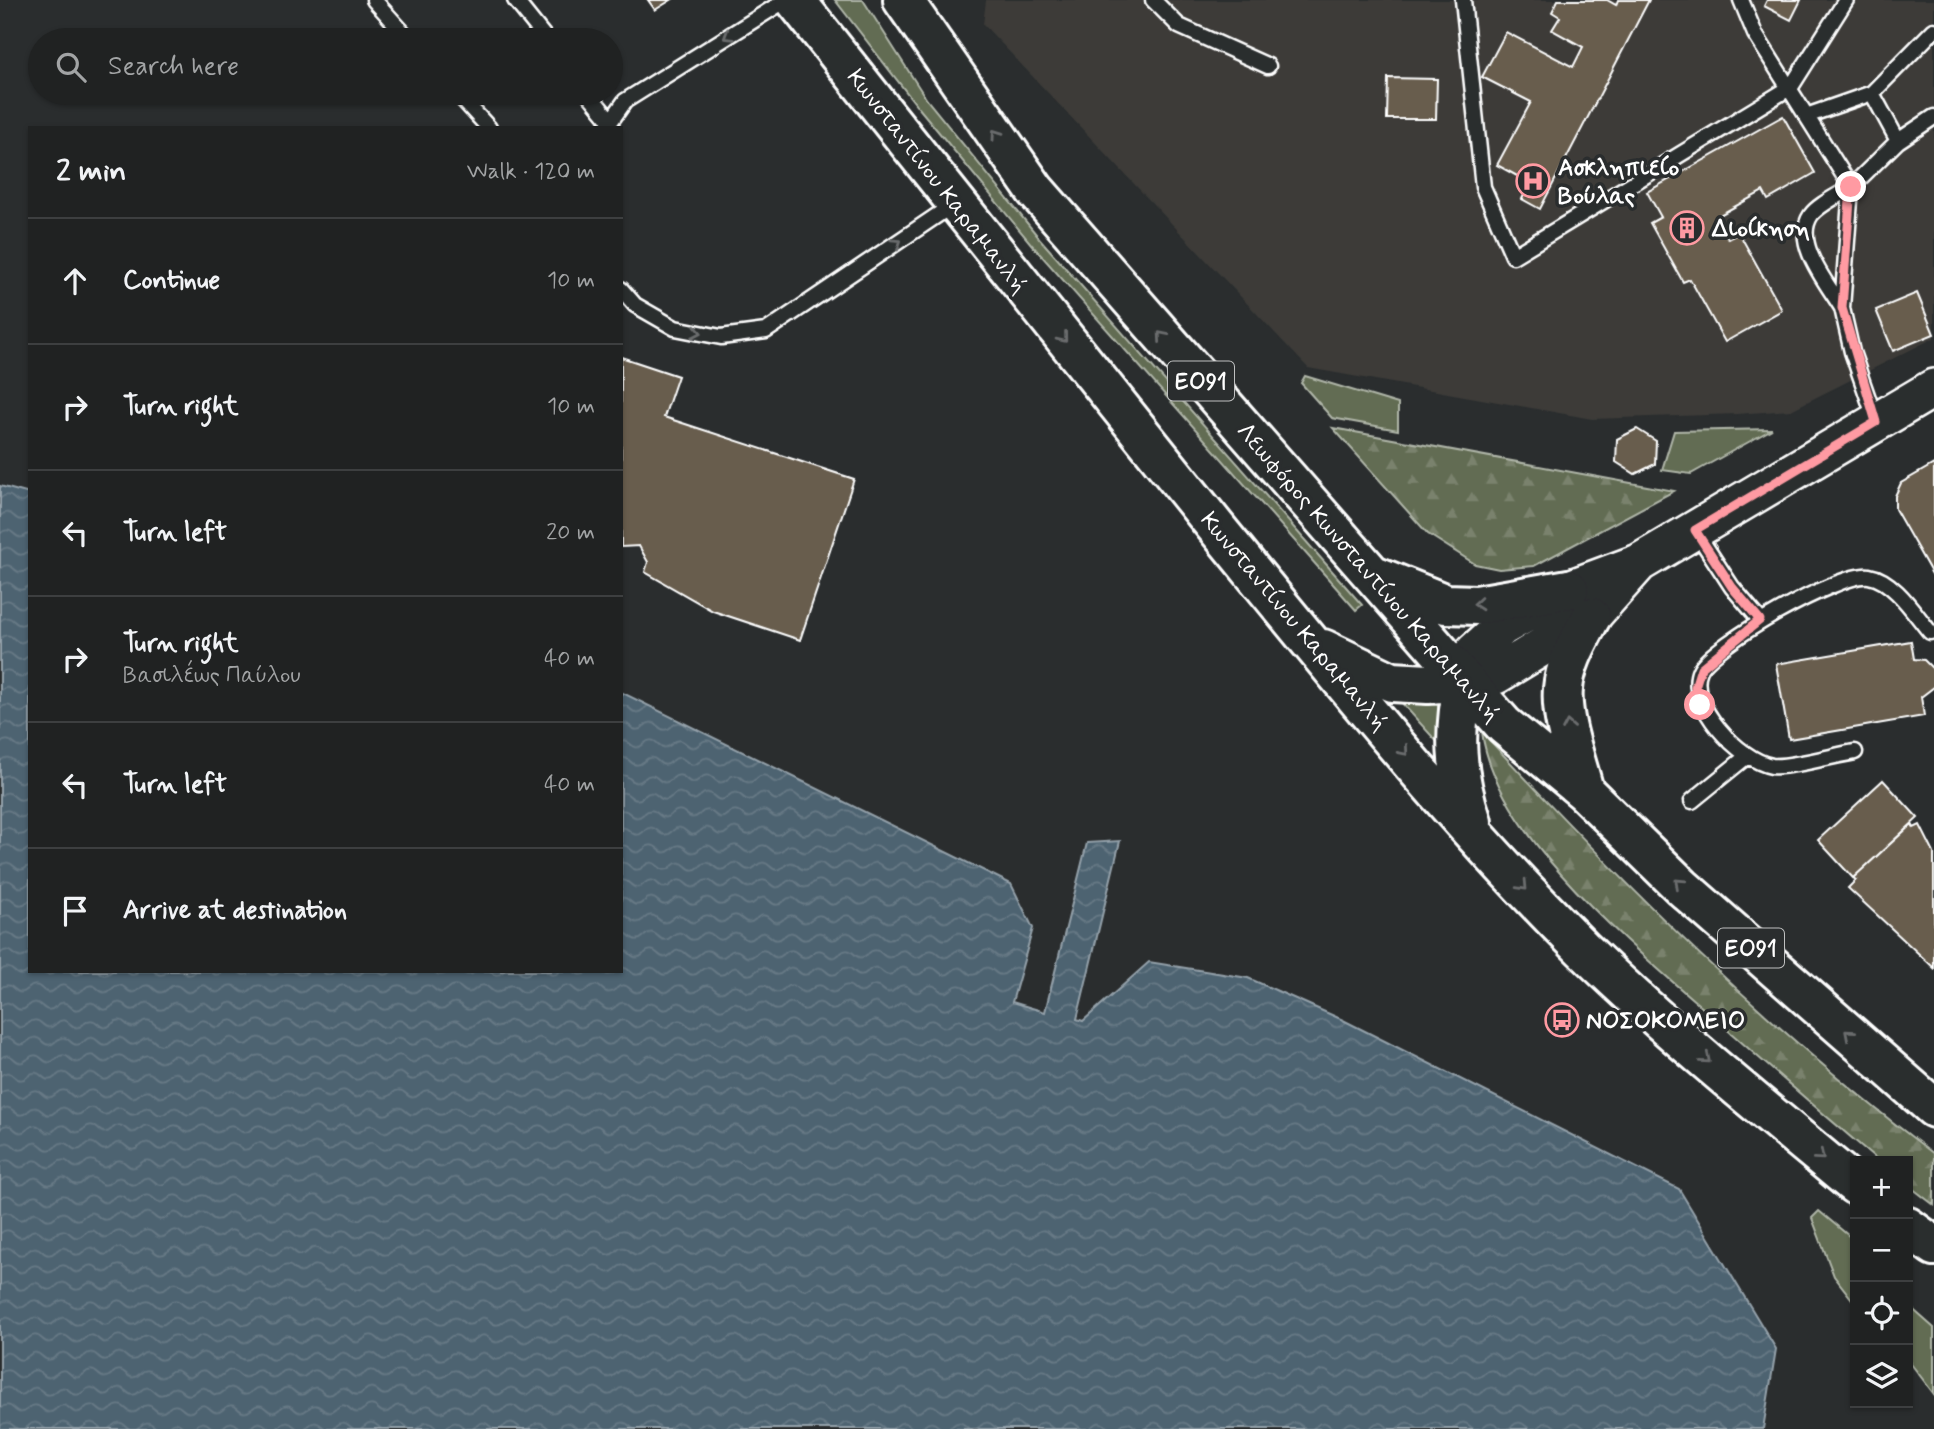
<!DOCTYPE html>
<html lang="en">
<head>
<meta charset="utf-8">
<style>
	:root { --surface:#202222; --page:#2d2f2f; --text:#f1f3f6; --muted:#a2a4a5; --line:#3d3f40 }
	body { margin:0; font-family:Mynerve,sans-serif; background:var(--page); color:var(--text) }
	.controls { position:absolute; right:21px; bottom:21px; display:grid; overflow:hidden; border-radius:0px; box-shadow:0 2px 5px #0004 }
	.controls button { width:63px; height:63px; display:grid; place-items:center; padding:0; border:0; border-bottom:2px solid var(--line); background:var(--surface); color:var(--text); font:35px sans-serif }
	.stop { position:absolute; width:21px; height:21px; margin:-16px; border:5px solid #ff9aa2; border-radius:50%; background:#fff }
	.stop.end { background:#ff9aa2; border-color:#fff; box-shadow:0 2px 7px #0008 }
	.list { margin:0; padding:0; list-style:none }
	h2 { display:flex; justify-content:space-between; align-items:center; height:91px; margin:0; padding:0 28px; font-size:30px }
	h2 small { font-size:23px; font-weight:400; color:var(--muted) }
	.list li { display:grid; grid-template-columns:46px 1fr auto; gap:21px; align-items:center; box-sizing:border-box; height:126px; padding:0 28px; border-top:2px solid var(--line) }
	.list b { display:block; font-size:26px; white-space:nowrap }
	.list p { margin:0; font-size:23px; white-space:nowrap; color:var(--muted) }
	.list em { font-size:23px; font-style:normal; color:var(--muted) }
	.icon { flex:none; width:38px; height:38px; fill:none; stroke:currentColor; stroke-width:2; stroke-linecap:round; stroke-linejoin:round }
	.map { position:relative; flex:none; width:1934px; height:1429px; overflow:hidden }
	.search { position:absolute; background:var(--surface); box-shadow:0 2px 5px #0004; left:28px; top:28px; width:595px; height:77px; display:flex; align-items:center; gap:18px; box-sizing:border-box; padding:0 24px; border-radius:38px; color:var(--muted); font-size:26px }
	.panel { position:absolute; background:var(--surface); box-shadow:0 2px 5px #0004; left:28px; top:126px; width:595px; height:847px; border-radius:0px }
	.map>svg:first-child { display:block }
	.built { fill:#3c3b38 }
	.grass { fill:#626c53; stroke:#b0b6a9; stroke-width:2 }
	.forest { fill:url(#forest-firs); stroke:#b0b6a9; stroke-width:2 }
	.water { fill:url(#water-waves); stroke:#94a1aa; stroke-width:2 }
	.building { fill:#675d4e; stroke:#fff; stroke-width:2 }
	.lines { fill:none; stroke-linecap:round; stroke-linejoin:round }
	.service-casing { stroke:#fff; stroke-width:19 }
	.tertiary-casing { stroke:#fff; stroke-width:42 }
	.trunk-casing { stroke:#fff; stroke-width:44 }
	.service { stroke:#2a2d2e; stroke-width:14 }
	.tertiary { stroke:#2a2d2e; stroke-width:37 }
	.trunk { stroke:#2a2d2e; stroke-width:38 }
	.oneway { stroke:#6a6c6d }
	.route { stroke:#ff9aa2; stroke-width:9 }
	.labels { text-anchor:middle; stroke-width:7; stroke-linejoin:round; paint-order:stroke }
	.shield { fill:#2a2d2e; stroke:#bfc0c0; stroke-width:2 }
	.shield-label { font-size:23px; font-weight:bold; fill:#fff }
	.poi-label { font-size:24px; font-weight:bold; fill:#fff; stroke:#2a2d2e; text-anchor:start }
	.street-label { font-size:24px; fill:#fff; stroke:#2a2d2e }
</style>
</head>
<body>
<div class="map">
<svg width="1934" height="1429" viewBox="0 0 1934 1429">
	<defs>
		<pattern id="forest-firs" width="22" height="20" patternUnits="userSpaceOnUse" patternTransform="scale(1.75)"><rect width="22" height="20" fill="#626c53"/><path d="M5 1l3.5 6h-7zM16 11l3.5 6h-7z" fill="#7a826d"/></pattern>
		<pattern id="water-waves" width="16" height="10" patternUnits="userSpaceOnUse" patternTransform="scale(1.75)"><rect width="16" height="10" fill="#4d6371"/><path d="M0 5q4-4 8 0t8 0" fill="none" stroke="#687a86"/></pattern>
	</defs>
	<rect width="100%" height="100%" fill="#2a2d2e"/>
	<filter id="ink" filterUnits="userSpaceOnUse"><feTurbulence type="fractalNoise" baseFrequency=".0143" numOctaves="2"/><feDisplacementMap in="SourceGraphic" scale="14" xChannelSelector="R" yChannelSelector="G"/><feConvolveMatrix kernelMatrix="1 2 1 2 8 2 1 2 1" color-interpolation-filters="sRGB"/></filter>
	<g filter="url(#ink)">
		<!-- built -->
		<path class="built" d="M986 0H1934V338L1791 410 1737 414 1592 419 1308 368 983 24Z"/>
		<!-- grass -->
		<path class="grass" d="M835 0H863L927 100 1040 239 1362 605 1356 610 1032 245 918 107Z
			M1305 376 1398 404V430L1332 418 1301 383Z
			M1772 429 1691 474 1662 470 1674 431Z
			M1400 701 1438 705V743Z
			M1819 1211 1855 1241V1303L1834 1276 1812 1218Z
			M1908 1305 1934 1328V1394L1908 1360Z"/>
		<!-- forest -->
		<path class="forest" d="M1333 428 1674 491 1534 566 1499 569 1475 564 1428 534Z
			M1482 732C1622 883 1769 1030 1934 1154V1205L1908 1185V1161H1879C1823 1114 1768 1066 1713 1017 1637 950 1496 837 1482 732Z"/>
		<!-- water -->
		<path class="water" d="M0 486 30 494V971H621V692L1011 884 1033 928 1012 1002 1045 1012 1087 843 1120 841 1077 1019 1083 1021 1149 962 1248 978 1343 1020 1679 1189 1776 1349 1763 1429H0Z"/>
		<!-- building -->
		<path class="building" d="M648 0H671L655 10Z
			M1558 0H1607L1616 5 1618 0H1649L1540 209 1522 199 1530 183 1497 165 1531 102 1482 77 1506 32 1573 67 1583 47 1552 30 1560 17 1552 12Z
			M1767 0H1801L1791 20 1764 6Z
			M1388 78 1437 79 1436 119H1387Z
			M1783 116 1815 173 1768 200 1763 191 1716 217 1728 239 1739 233 1782 310 1725 342 1690 279 1683 282 1650 223 1661 217 1647 192Z
			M1917 293 1934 334 1893 351 1876 310Z
			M621 357 678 376 664 417 854 479 800 640 713 611 645 572 648 562 639 546 621 547Z
			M1637 429 1656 441 1655 464 1635 474 1616 462 1617 439Z
			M1934 464V572L1932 574 1895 509V496L1901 483Z
			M1911 641 1914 659 1924 660 1934 670V687L1921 697 1924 716 1789 739 1776 664Z
			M1883 780 1918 818 1853 878 1818 840Z
			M1912 824 1914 828 1920 825 1934 853V968L1848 888 1856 880 1853 878Z"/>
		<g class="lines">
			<defs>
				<path id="service" d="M374 0 410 40
					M515 0 547 40
					M1153 0 1179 26 1268 66
					M1463 0 1483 187 1513 256 1791 87 1846 0
					M1741 0 1755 34 1851 187C1840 195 1819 204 1811 215 1792 243 1828 284 1842 308
					M457 93 489 128
					M588 93 611 121
					M1809 115 1872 93
					M606 128 625 101 786 0
					M1898 141 1872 93 1934 30
					M621 289 635 305 675 328 721 337 766 331 954 204
					M1876 421 1852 352 1842 308 1851 187 1898 141 1934 117
					M1696 532 1732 587 1760 620
					M1855 752C1836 755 1789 768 1772 766 1740 761 1685 703 1700 670 1713 644 1840 572 1869 576 1894 580 1915 614 1930 632
					M1692 801 1746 757"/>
				<path id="tertiary" d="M1639 563 1591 617 1496 675 1464 681 1474 652 1502 627 1569 589 1639 563 1934 388"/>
				<path id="trunk" d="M795 0C934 176 1074 351 1215 526 1333 670 1451 818 1583 949 1669 1033 1763 1108 1855 1185
					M903 0 1035 190 1504 725 1584 791 1682 887 1934 1108
					M1376 576 1446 604 1477 605 1569 589
					M1323 649 1392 682 1428 684 1464 681
					M1464 681C1453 732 1455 772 1472 822
					M1584 791C1577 763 1560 718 1563 689 1565 663 1579 640 1591 617
					M1908 1227 1934 1246"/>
			</defs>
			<!-- service casing -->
			<use href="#service" class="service-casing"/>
			<!-- tertiary casing -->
			<use href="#tertiary" class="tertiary-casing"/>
			<!-- trunk casing -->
			<use href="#trunk" class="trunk-casing"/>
			<!-- service -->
			<use href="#service" class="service"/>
			<!-- tertiary -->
			<use href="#tertiary" class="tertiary"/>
			<!-- trunk -->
			<use href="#trunk" class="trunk"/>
		</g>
		<!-- one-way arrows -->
		<defs><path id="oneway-chevron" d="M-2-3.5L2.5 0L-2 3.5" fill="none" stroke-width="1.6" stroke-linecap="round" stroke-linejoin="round" transform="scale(1.75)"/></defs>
		<g class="oneway">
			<use href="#oneway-chevron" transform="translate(728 36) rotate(148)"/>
			<use href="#oneway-chevron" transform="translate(996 134) rotate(-125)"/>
			<use href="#oneway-chevron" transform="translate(897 243) rotate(-34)"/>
			<use href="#oneway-chevron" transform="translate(697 332) rotate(11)"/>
			<use href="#oneway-chevron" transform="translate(1162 336) rotate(-131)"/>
			<use href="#oneway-chevron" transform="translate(1063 338) rotate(51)"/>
			<use href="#oneway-chevron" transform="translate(1478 604) rotate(175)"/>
			<use href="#oneway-chevron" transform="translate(1568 725) rotate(-100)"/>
			<use href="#oneway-chevron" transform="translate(1404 751) rotate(49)"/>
			<use href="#oneway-chevron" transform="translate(1679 883) rotate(-137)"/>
			<use href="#oneway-chevron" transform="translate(1523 886) rotate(47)"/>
			<use href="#oneway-chevron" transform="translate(1849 1034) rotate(-139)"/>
			<use href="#oneway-chevron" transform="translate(1706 1059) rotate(40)"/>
			<use href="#oneway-chevron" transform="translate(1820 1156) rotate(40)"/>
		</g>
	</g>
	<g class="lines" filter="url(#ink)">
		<!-- route -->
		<path class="route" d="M1700 705 1695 687 1701 668 1760 620 1732 587 1695 530 1876 422 1842 308 1851 187"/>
	</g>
	<!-- icons -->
	<defs>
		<symbol id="hospital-ring" viewBox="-11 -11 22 22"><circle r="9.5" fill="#2a2d2e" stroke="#ff9aa2" stroke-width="1.5"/><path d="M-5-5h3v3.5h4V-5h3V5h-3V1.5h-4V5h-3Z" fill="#ff9aa2"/></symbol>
		<symbol id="building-ring" viewBox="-11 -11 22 22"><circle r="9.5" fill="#2a2d2e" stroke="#ff9aa2" stroke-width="1.5"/><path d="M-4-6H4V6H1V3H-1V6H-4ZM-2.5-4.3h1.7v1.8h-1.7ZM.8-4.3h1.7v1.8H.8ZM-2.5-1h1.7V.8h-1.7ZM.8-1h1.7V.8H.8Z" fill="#ff9aa2"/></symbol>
		<symbol id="bus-ring" viewBox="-11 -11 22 22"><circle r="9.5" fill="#2a2d2e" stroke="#ff9aa2" stroke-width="1.5"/><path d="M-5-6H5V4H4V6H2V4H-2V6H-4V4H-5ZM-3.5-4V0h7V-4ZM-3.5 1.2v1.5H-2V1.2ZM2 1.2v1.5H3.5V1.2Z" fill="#ff9aa2"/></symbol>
	</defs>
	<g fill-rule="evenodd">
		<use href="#hospital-ring" x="1514" y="162" width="38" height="38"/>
		<use href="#building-ring" x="1668" y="209" width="38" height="38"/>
		<use href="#bus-ring" x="1543" y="1001" width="38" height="38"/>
	</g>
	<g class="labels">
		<!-- shield labels -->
		<g class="shield">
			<rect x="1168" y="361.5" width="66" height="39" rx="5"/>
			<rect x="1718" y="928.5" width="66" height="39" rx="5"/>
		</g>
		<g class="shield-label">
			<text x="1201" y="389">ΕΟ91</text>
			<text x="1751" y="956">ΕΟ91</text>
		</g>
		<!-- poi labels -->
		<g class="poi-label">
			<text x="1558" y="175">Ασκληπιείο<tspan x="1558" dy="28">Βούλας</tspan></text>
			<text x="1712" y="236">Διοίκηση</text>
			<text x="1586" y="1028">ΝΟΣΟΚΟΜΕΙΟ</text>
		</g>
		<!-- street labels -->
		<g class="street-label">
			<text transform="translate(938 181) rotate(52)" y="8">Κωνσταντίνου Καραμανλή</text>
			<text transform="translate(1369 572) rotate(49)" y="8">Λεωφόρος Κωνσταντίνου Καραμανλή</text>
			<text transform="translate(1295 621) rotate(50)" y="8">Κωνσταντίνου Καραμανλή</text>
		</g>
	</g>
</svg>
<div class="controls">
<button>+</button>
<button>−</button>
<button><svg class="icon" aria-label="locate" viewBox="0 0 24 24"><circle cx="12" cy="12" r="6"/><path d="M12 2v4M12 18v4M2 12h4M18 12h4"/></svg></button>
<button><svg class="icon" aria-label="layers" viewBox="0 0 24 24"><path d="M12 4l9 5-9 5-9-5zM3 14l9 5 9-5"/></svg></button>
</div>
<div class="stop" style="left:1700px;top:705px"></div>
<div class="stop end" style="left:1851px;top:187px"></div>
<div class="search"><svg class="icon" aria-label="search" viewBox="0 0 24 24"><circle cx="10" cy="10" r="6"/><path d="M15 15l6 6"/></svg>Search here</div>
<section class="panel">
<h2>2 min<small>Walk · 120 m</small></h2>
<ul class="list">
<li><svg class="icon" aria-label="ahead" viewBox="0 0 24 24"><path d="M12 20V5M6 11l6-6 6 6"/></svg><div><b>Continue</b></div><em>10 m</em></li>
<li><svg class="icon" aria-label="right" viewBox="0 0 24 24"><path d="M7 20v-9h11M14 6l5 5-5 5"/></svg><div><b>Turn right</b></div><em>10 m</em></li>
<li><svg class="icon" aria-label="left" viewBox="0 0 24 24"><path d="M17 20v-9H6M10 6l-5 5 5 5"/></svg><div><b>Turn left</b></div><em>20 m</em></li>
<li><svg class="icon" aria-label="right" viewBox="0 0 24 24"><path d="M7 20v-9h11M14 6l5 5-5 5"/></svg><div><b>Turn right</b><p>Βασιλέως Παύλου</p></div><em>40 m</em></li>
<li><svg class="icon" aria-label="left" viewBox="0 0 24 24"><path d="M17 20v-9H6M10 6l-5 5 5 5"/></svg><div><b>Turn left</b></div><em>40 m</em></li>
<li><svg class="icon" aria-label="arrive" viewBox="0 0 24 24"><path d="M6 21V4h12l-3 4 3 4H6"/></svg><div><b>Arrive at destination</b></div></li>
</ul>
</section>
</div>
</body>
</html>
